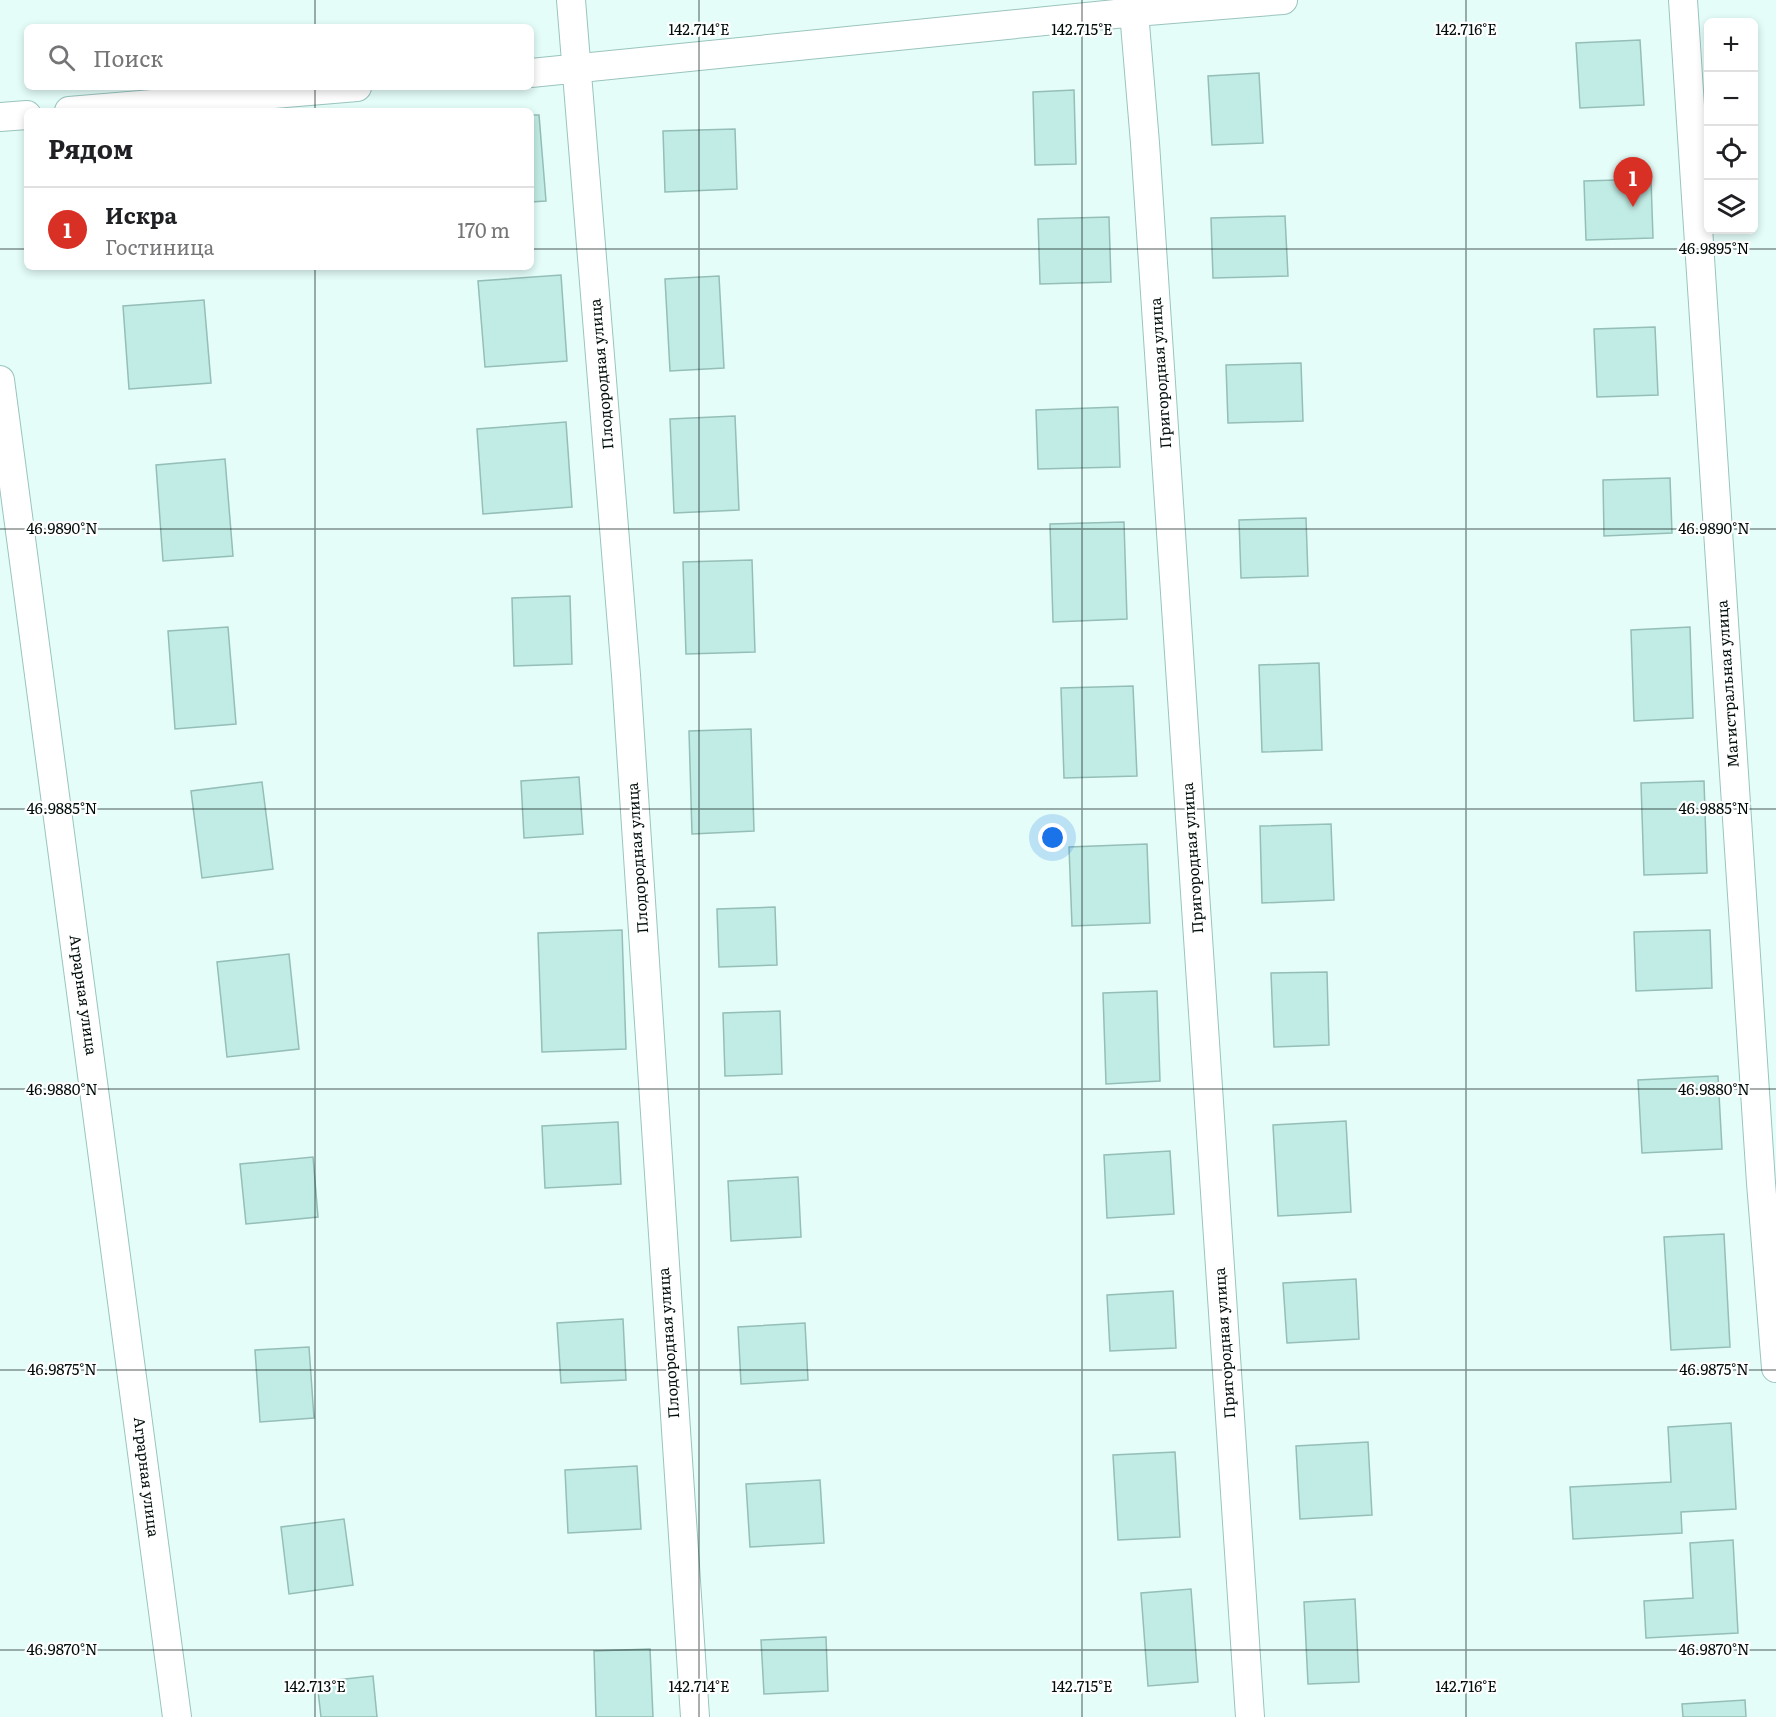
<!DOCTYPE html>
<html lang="ru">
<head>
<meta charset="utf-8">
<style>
	:root { --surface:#fff; --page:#f6f6f6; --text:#202124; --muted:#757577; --line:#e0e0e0; --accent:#d93025 }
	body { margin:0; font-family:Literata,serif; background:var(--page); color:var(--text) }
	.controls { position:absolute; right:18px; top:18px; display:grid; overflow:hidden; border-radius:9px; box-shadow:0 3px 9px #0003 }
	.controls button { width:54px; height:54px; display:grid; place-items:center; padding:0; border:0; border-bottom:2px solid var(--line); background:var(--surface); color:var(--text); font:30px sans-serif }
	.you { position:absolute; left:1053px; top:838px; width:21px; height:21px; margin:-15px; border:4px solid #fff; border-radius:50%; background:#1a73e8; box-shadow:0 0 0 9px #1a73e833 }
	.badge { display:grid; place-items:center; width:39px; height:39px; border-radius:50%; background:var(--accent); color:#fff; font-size:20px; font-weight:700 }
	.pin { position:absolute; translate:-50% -50px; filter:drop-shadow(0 2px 3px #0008) }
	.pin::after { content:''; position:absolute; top:32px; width:21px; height:18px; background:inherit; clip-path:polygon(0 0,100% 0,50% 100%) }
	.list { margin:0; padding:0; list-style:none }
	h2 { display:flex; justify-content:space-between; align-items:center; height:78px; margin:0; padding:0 24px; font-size:26px }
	h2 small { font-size:20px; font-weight:400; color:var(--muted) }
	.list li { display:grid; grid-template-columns:39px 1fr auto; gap:18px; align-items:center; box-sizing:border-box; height:84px; padding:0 24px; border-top:2px solid var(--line) }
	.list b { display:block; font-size:22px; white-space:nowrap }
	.list p { margin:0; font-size:20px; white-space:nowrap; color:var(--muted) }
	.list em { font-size:20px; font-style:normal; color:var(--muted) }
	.icon { flex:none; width:33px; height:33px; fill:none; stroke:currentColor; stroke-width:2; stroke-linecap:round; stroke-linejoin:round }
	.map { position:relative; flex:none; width:1776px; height:1717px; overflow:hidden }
	.search { position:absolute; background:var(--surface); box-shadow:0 3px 9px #0003; left:24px; top:24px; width:510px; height:66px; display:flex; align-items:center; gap:15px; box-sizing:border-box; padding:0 21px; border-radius:9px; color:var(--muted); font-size:22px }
	.panel { position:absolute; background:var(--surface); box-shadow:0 3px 9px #0003; left:24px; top:108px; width:510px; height:162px; border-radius:9px }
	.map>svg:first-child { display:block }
	.building { fill:#c1ece5; stroke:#94beb7; stroke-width:1.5 }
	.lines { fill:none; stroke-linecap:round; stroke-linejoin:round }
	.street-casing { stroke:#9ac4bd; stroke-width:30 }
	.street { stroke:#fff; stroke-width:28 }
	.ticks { fill:none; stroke:#020e0c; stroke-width:1.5; stroke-opacity:0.45 }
	.labels { text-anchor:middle; stroke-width:4.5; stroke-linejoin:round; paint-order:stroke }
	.street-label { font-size:15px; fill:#020e0c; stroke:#fff }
	.ticks-label { font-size:15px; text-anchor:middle; fill:#020e0c; stroke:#fff; stroke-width:4.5; stroke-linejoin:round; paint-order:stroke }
</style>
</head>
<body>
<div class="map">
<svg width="1776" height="1717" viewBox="0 0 1776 1717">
	<rect width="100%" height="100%" fill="#e4fdf9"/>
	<!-- building -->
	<path class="building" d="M1640 40 1644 105 1580 108 1576 43Z
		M1259 73 1263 143 1212 145 1208 76Z
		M1074 90 1076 164 1035 165 1033 92Z
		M531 115H539L546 201 531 202Z
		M735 129 737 189 665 192 663 131Z
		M1651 179 1653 238 1586 240 1584 181Z
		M1285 216 1288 276 1213 278 1211 218Z
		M1109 217 1111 282 1040 284 1038 219Z
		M561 275 567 361 485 367 478 281Z
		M719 276 724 368 670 371 665 279Z
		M204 300 211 383 129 389 123 306Z
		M1655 327 1658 395 1597 397 1594 329Z
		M1301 363 1303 421 1228 423 1226 365Z
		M1118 407 1120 467 1038 469 1036 410Z
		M735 416 739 510 674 513 670 419Z
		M566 422 572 507 483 514 477 429Z
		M225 459 233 556 163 561 156 465Z
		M1670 478 1672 533 1604 536 1603 480Z
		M1306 518 1308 576 1241 578 1239 520Z
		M1124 522 1127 619 1053 622 1050 524Z
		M752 560 755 652 686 654 683 562Z
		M570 596 572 664 514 666 512 598Z
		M228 627 236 724 175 729 168 631Z
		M1690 627 1693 718 1634 721 1631 630Z
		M1319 663 1322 750 1262 752 1259 665Z
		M1133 686 1137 776 1064 778 1061 688Z
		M751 729 754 831 692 834 689 731Z
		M579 777 583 834 524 838 521 781Z
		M1704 781 1707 873 1644 875 1641 783Z
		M262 782 273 869 202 878 191 791Z
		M1331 824 1334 900 1262 903 1260 826Z
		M1147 844 1150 923 1072 926 1069 847Z
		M775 907 777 965 719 967 717 909Z
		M622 930 626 1049 542 1052 538 933Z
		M1710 930 1712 988 1636 991 1634 932Z
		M289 954 299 1049 227 1057 217 962Z
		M1327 972 1329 1045 1274 1047 1271 973Z
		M1157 991 1160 1081 1106 1084 1103 993Z
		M780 1011 782 1074 725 1076 723 1013Z
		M1718 1076 1722 1149 1642 1153 1638 1080Z
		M1346 1121 1351 1212 1278 1216 1273 1125Z
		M618 1122 621 1184 545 1188 542 1126Z
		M1170 1151 1174 1214 1107 1218 1104 1155Z
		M313 1157 318 1217 246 1224 240 1164Z
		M798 1177 801 1237 731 1241 728 1181Z
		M1724 1234 1730 1347 1671 1350 1664 1237Z
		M1356 1279 1359 1339 1287 1343 1283 1283Z
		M1173 1291 1176 1348 1110 1351 1107 1295Z
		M623 1319 626 1380 561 1383 557 1323Z
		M805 1323 808 1380 741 1384 738 1327Z
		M309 1347 314 1418 260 1422 255 1350Z
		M1731 1423 1736 1509 1681 1512 1682 1533 1573 1539 1570 1487 1671 1482 1668 1427Z
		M1368 1442 1372 1515 1300 1519 1296 1446Z
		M1175 1452 1180 1537 1118 1540 1113 1455Z
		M637 1466 641 1529 568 1533 565 1470Z
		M820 1480 824 1543 750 1547 746 1484Z
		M344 1519 353 1585 289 1594 281 1527Z
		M1733 1540 1738 1633 1646 1638 1644 1601 1693 1598 1690 1543Z
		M1191 1589 1198 1682 1148 1686 1141 1593Z
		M1355 1599 1359 1682 1308 1684 1304 1602Z
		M826 1637 828 1691 764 1694 761 1640Z
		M650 1649 653 1717H596L594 1651Z
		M373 1676 377 1717H321L317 1682Z
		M1745 1700 1746 1717H1683L1682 1704Z"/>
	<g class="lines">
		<defs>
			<path id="street" d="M571 0 626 675 695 1717
				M1133 0 1145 143 1250 1717
				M1683 0 1761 1183 1776 1368
				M531 73 1135 12 1283 0
				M69 111 357 87
				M0 117 27 115
				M0 380 177 1717"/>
		</defs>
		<!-- street casing -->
		<use href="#street" class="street-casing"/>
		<!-- street -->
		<use href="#street" class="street"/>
	</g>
	<!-- ticks -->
	<path class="ticks" d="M315 0V27M699 0V1717M1082 0V1717M1466 0V1717M315 87V111M0 249H27M531 249H1776M315 267V1717M0 529H1776M0 809H1776M0 1089H1776M0 1370H1776M0 1650H1776"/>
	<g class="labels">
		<!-- street labels -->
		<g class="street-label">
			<text transform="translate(1161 373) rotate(-94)" y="5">Пригородная улица</text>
			<text transform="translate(602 374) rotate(-95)" y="5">Плодородная улица</text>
			<text transform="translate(1728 684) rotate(-94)" y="5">Магистральная улица</text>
			<text transform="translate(638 858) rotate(-94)" y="5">Плодородная улица</text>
			<text transform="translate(1193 858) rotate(-94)" y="5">Пригородная улица</text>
			<text transform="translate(83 995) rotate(82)" y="5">Аграрная улица</text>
			<text transform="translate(669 1343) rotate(-94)" y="5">Плодородная улица</text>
			<text transform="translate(1225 1343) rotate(-94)" y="5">Пригородная улица</text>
			<text transform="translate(146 1477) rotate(83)" y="5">Аграрная улица</text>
		</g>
	</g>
	<g class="ticks-label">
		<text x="699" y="35">142.714°E</text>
		<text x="1082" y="35">142.715°E</text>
		<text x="1466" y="35">142.716°E</text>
		<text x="1714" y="254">46.9895°N</text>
		<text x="62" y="534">46.9890°N</text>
		<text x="1714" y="534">46.9890°N</text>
		<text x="62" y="814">46.9885°N</text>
		<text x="1714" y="814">46.9885°N</text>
		<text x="62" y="1095">46.9880°N</text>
		<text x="1714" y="1095">46.9880°N</text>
		<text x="62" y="1375">46.9875°N</text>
		<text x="1714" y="1375">46.9875°N</text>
		<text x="62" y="1655">46.9870°N</text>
		<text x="1714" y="1655">46.9870°N</text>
		<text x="315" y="1692">142.713°E</text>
		<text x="699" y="1692">142.714°E</text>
		<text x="1082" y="1692">142.715°E</text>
		<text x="1466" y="1692">142.716°E</text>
	</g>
</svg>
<div class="controls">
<button>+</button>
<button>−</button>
<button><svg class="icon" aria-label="locate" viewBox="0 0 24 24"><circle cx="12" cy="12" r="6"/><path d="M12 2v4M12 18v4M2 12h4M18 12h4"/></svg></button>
<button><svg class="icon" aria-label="layers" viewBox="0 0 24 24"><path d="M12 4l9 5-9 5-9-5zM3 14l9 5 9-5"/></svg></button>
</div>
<div class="you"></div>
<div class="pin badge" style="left:1633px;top:207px">1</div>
<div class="search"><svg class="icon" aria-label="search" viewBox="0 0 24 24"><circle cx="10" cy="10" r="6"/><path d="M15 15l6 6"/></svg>Поиск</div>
<section class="panel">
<h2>Рядом<small></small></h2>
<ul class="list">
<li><span class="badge">1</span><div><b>Искра</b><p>Гостиница</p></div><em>170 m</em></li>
</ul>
</section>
</div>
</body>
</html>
